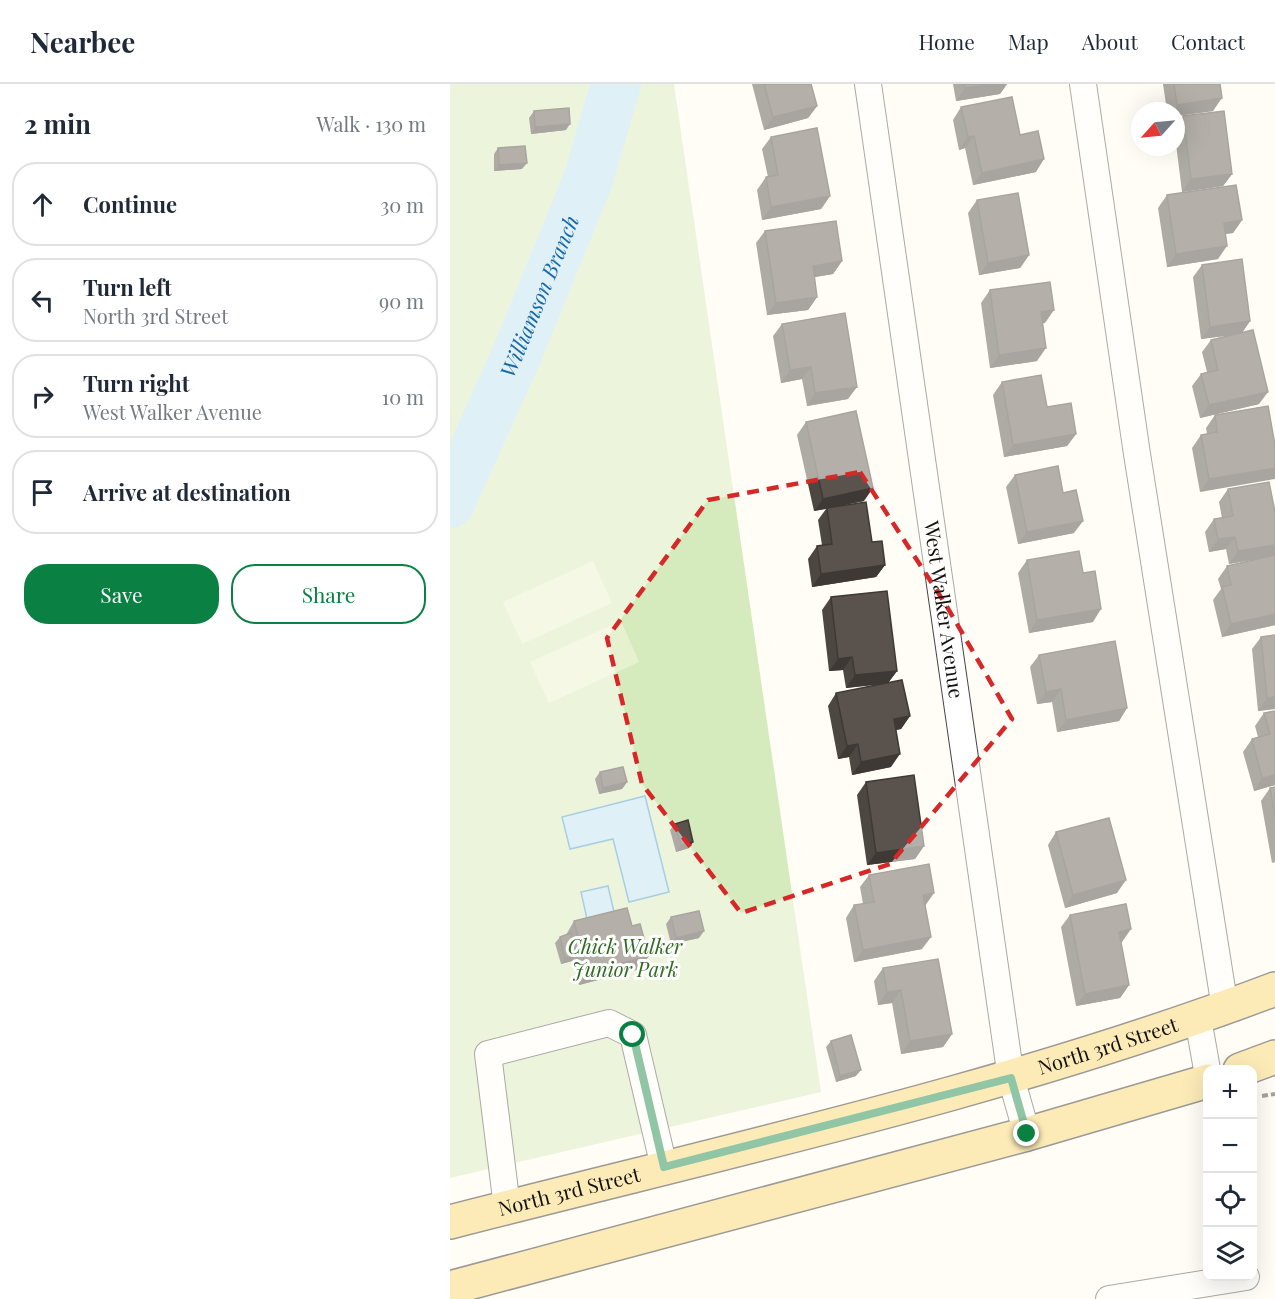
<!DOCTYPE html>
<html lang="en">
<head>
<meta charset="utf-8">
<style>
	:root { --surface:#fff; --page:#f6f6f7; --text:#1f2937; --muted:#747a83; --line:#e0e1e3; --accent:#0b8043 }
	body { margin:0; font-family:"Playfair Display",serif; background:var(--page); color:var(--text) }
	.controls { position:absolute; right:18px; bottom:18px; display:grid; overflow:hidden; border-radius:12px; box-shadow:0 6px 24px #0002 }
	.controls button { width:54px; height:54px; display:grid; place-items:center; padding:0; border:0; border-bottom:2px solid var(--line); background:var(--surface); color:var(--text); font:30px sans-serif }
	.compass { position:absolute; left:681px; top:18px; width:54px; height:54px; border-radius:50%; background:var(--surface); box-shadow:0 6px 24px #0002; rotate:243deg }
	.stop { position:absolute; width:18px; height:18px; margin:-14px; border:4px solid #0b8043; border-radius:50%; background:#fff }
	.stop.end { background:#0b8043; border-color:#fff; box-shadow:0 2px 6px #0008 }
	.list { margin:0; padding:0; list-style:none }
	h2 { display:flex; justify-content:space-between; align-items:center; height:78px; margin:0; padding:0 24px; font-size:26px }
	h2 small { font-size:20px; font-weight:400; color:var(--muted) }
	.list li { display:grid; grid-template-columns:39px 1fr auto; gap:18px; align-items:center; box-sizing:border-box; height:84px; margin:0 12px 12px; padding:0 12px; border:2px solid var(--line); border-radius:24px }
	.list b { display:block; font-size:22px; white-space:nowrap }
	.list p { margin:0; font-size:20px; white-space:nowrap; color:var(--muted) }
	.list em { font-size:20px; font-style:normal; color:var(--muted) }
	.actions { display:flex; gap:12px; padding:18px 24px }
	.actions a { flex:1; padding:14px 0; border:2px solid var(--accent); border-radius:24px; text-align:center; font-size:21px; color:var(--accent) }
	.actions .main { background:var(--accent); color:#fff }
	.icon { flex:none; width:33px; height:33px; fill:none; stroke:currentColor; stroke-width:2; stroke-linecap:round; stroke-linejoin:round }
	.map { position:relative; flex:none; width:825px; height:1215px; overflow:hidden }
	header { display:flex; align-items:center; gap:36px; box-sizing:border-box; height:84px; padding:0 30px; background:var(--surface); border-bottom:2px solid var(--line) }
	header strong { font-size:28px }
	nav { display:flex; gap:33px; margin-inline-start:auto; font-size:21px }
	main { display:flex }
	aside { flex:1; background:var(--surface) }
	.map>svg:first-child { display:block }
	.green { fill:#d5ebbd }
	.pitch { fill:#e6f2cf }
	.water { fill:#b9e0f7; stroke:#3f96cf; stroke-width:1.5 }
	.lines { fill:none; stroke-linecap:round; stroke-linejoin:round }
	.river { stroke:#b9e0f7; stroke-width:50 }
	.minor-casing { stroke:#444; stroke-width:28 }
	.major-casing { stroke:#222; stroke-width:36 }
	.path { stroke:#333; stroke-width:4; stroke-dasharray:6 3; stroke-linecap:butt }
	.minor { stroke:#fff; stroke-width:26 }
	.major { stroke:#f9d66b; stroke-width:33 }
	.wall { fill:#4d4742 }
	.shaded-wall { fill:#3f3936 }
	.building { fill:#5a524d; stroke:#3f3936; stroke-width:1.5 }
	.route { stroke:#0b8043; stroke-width:8 }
	.marked { fill:none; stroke:#d62828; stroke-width:4.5; stroke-dasharray:12 8; stroke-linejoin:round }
	.labels { text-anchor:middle; stroke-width:6; stroke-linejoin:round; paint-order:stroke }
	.street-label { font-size:20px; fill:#111; stroke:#fff }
	.park-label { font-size:20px; font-style:italic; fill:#2f6b1f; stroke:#fff }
	.water-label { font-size:21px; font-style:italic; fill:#1768a6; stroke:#fff }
</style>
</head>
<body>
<header>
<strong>Nearbee</strong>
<nav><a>Home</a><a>Map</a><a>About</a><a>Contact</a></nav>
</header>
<main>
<aside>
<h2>2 min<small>Walk · 130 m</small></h2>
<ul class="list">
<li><svg class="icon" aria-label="ahead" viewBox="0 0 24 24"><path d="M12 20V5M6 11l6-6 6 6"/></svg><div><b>Continue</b></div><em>30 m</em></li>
<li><svg class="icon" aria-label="left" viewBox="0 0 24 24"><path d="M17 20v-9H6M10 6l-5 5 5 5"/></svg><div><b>Turn left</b><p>North 3rd Street</p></div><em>90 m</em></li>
<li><svg class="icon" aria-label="right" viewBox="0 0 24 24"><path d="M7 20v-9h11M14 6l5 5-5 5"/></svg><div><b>Turn right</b><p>West Walker Avenue</p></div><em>10 m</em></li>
<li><svg class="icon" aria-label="arrive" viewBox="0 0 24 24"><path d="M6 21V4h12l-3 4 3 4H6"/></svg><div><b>Arrive at destination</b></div></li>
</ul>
<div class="actions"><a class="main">Save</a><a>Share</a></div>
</aside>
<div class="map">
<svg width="825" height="1215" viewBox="0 0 825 1215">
	<rect width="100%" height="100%" fill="#fffdf5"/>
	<!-- green -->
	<path class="green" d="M0 0H224L371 1008 0 1094Z"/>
	<!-- pitch -->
	<path class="pitch" d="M143 477 162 519 72 560 53 518Z
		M171 537 189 578 99 619 80 578Z"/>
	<!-- water -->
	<path class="water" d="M195 712 219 808 179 818 163 755 120 765 112 733Z
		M158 802 164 828 137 835 131 808Z"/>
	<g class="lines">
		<!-- river -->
		<path class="river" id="s1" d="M0 419 67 270 138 96 166 0"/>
		<defs>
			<g id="minor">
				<path id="s2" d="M418 0 561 994 577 1050"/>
				<path d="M633 0 687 370 775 924"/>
				<path d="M748 935 758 991"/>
				<path d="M57 1123 38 970 159 939 183 951 214 1083"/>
				<path d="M659 1215 796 1193"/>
			</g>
			<g id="major">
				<path d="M790 986 825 973"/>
				<path id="s3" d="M0 1138C276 1067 558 1006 825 905"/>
				<path d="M0 1204 577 1050 758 997"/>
			</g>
		</defs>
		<!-- minor casing -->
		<use href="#minor" class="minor-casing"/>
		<!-- major casing -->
		<use href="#major" class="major-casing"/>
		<!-- path -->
		<path class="path" d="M812 1012 825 1010"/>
		<!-- minor -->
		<use href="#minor" class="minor"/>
		<!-- major -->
		<use href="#major" class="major"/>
	</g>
	<!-- wall -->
	<path class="wall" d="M302 0H361L367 22 358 34 314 46Z
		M503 0H557L550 10 506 17Z
		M713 0H770L763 27 726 32V27H717Z
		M511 23 570 51 586 88 523 101 515 64 509 66 503 36Z
		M84 27 116 46 81 50 79 34Z
		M733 32 782 90 773 102 732 108 726 60V42Z
		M321 53 380 112 371 125 312 136 307 106 316 93H318L312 65Z
		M48 64 72 85 44 87V70Z
		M717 111 792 136 783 149 775 150 768 175 717 183 708 124Z
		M527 116 579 171 570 184 529 191 518 129Z
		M315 147 392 177 383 190 364 193 367 213 358 226 317 231 306 159Z
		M752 181 800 237 792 249 809 320 750 334 742 302 751 290 757 288 752 268 761 256 781 251 751 255 743 193Z
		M540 206 595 239H592L587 277 540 284 531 219Z
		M332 240 398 315 357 322 352 295 331 299 323 252Z
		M552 298 597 323 626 350 617 362 554 373 543 311Z
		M765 331 825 361 750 408 742 364 751 351 757 350 756 344Z
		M356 338 414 417 389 422 422 458 435 481 426 493 362 503 358 475 367 462 372 461 368 436 376 425 364 427 347 351Z
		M565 391 613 409 624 449 568 460 556 403Z
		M819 398 825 541 772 553 763 516 771 505 768 495 777 482 816 473 779 480 776 465 759 468 755 448 764 435 772 434 769 418 778 405Z
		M577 476 633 489 643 538 579 549 568 489Z
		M381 513 447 587 438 599 460 632 451 645 446 646 441 683 402 691 399 673 388 675 378 622 386 609 434 600 396 604 393 586 379 587 372 526Z
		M811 553 825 625 808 627 802 565Z
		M589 571 677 624 669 637 607 648 602 618 587 620 580 583Z
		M825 627V701L804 707 793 668 802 655 808 653 805 642 814 629Z
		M150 688 177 698 172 705 149 710 145 695Z
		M416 698 474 762 465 775 417 781 407 711Z
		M825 703V778L822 779 811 717 820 704Z
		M225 740 243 758 239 764 226 768 220 746Z
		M606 748 667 809 615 824 598 761Z
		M419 791 475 822 472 865 404 878 396 834 404 821 413 820 410 803Z
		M620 831 672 858H671L679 901 670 914 626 922 611 843Z
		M221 833 249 854 221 860 216 840Z
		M124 837 190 885 129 901 122 877 111 880 105 859 110 853 116 851Z
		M433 884 502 950 493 963 451 970 442 919 428 921 424 897Z
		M381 957 406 992 386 998 376 963Z"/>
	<!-- shaded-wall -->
	<path class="shaded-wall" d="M542 0H557L550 10 506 17 515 4Z
		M772 14 763 27 726 32V27H723L727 21Z
		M367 22 358 34 314 46 323 33Z
		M120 40 116 46 81 50 85 43Z
		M524 52 515 64 509 66 518 53Z
		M594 75 586 88 523 101 532 89Z
		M77 79 72 85 44 87 49 81Z
		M782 90 773 102 732 108 741 95Z
		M380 112 371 125 312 136 321 123Z
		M792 136 783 149 765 151 774 139Z
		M777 162 768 175 717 183 726 170Z
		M579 171 570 184 529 191 538 179Z
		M392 177 383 190 354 195 363 182Z
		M367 213 358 226 317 231 326 219Z
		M604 226 595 239 582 241 591 228Z
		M800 237 791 250 751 255 760 243Z
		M596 264 587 277 540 284 549 271Z
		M361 283 352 295 331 299 340 286Z
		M407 303 398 315 357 322 365 309Z
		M818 308 809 320 750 334 759 321Z
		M626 350 617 362 554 373 563 361Z
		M825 384V395L750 408 759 395Z
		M423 404 414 417 364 427 373 415Z
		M633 437 624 449 568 460 577 448Z
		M785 453 776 465 759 468 768 455Z
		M825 461V472L779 480 788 467Z
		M435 481 426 493 362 503 371 490Z
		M651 525 643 538 579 549 587 536Z
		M825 530V541L772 553 781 540Z
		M402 573 393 586 379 587 388 575Z
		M447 587 438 599 396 604 405 591Z
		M611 605 602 618 587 620 596 608Z
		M825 613V625L808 627 817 614Z
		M677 624 669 637 607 648 616 636Z
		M460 632 451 645 435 648 444 635Z
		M408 660 399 673 388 675 397 662Z
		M450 670 441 683 402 691 411 678Z
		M825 691V701L804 707 812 694Z
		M177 698 172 705 149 710 153 704Z
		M243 758 239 764 226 768 231 761Z
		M474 762 465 775 417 781 426 769Z
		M676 796 667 809 615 824 623 811Z
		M484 809 475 822 473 811Z
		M681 845 672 858 660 861 669 848Z
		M254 847 249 854 221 860 226 854Z
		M481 853 472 865 404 878 413 866Z
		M127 870 122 877 111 880 115 874Z
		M199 872 190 885 129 901 137 888Z
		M679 901 670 914 626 922 635 910Z
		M451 906 442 919 428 921 437 908Z
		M502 950 493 963 451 970 460 957Z
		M411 986 406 992 386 998 390 992Z"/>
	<!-- building -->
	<path class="building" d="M314 0H361L367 22 323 33Z
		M514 0H542L515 4Z
		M724 0H770L772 14 727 21Z
		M562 13 570 51 588 47 594 75 532 89 524 52 518 53 511 23Z
		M119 24 120 40 85 43 84 27Z
		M774 27 782 90 741 95 733 32Z
		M367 44 380 112 321 123 316 93 328 91 321 53Z
		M75 62 77 79 49 81 48 64Z
		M786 101 792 136 774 139 777 162 726 170 717 111Z
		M568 109 579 171 538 179 527 116Z
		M386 137 392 177 363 182 367 213 326 219 315 147Z
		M792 175 800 237 760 243 752 181Z
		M600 198 604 226 591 228 596 264 549 271 540 206Z
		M395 229 407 303 365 309 361 283 340 286 332 240Z
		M803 246 818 308 759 321 751 290 768 286 761 256Z
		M591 291 597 323 621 319 626 350 563 361 552 298Z
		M818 322 825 361V384L759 395 751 351 767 348 765 331Z
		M406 327 423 404 373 415 356 338Z
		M608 382 613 409 626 406 633 437 577 448 565 391Z
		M819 398 825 428V461L788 467 785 453 768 455 764 435 783 432 778 405Z
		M416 418 422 458 432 457 435 481 371 490 367 462 382 460 377 424Z
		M629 467 633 489 645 487 651 525 587 536 577 476Z
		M825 471V530L781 540 772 503 781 501 777 482Z
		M437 507 447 587 405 591 402 573 388 575 381 513Z
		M825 551V613L817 614 811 553Z
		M665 557 677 624 616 636 611 605 596 608 589 571Z
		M452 596 460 632 444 635 450 670 411 678 408 660 397 662 386 609Z
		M825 627V691L812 694 802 655 820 650 814 629Z
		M173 683 177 698 153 704 150 688Z
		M464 691 474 762 426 769 416 698Z
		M825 703V733L820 704Z
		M659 734 676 796 623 811 606 748Z
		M238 736 243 758 231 761 225 740Z
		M479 780 484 809 473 811 481 853 413 866 404 821 424 818 419 791Z
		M676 820 681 845 669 848 679 901 635 910 620 831Z
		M177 824 182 842 190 840 199 872 137 888 124 837Z
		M249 827 254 847 226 854 221 833Z
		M121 849 127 870 115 874 110 853Z
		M488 875 502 950 460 957 451 906 437 908 433 884Z
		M401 951 411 986 390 992 381 957Z"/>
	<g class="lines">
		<!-- route -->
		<path class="route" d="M183 951 214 1083 561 994 577 1050"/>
	</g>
	<!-- marked area -->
	<path d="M0 0H825V1215H0ZM410 388 496 521 562 635 440 780 291 829 192 700 157 554 258 416Z" fill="#fffdf5" fill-opacity=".55" fill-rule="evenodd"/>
	<path class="marked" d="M410 388 496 521 562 635 440 780 291 829 192 700 157 554 258 416Z"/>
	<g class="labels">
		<!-- street labels -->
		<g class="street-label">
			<text dy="7" stroke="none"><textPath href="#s2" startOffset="531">West Walker Avenue</textPath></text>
			<text dy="7" stroke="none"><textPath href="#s3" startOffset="681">North 3rd Street</textPath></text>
			<text dy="7" stroke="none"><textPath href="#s3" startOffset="123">North 3rd Street</textPath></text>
		</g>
		<!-- park labels -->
		<g class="park-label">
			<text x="175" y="870">Chick Walker<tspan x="175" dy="23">Junior Park</tspan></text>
		</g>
		<!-- water labels -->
		<g class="water-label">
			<text dy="7" stroke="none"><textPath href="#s1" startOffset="225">Williamson Branch</textPath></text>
		</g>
	</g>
</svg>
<div class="controls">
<button>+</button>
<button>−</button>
<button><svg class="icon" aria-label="locate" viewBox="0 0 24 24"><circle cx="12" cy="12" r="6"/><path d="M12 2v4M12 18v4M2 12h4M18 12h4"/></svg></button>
<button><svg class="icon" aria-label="layers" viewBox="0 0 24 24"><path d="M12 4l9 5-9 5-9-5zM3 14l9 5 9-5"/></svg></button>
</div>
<svg class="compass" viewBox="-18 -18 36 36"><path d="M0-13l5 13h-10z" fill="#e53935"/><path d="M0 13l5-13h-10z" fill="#747a83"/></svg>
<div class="stop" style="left:183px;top:951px"></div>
<div class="stop end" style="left:577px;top:1050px"></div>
</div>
</main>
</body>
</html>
